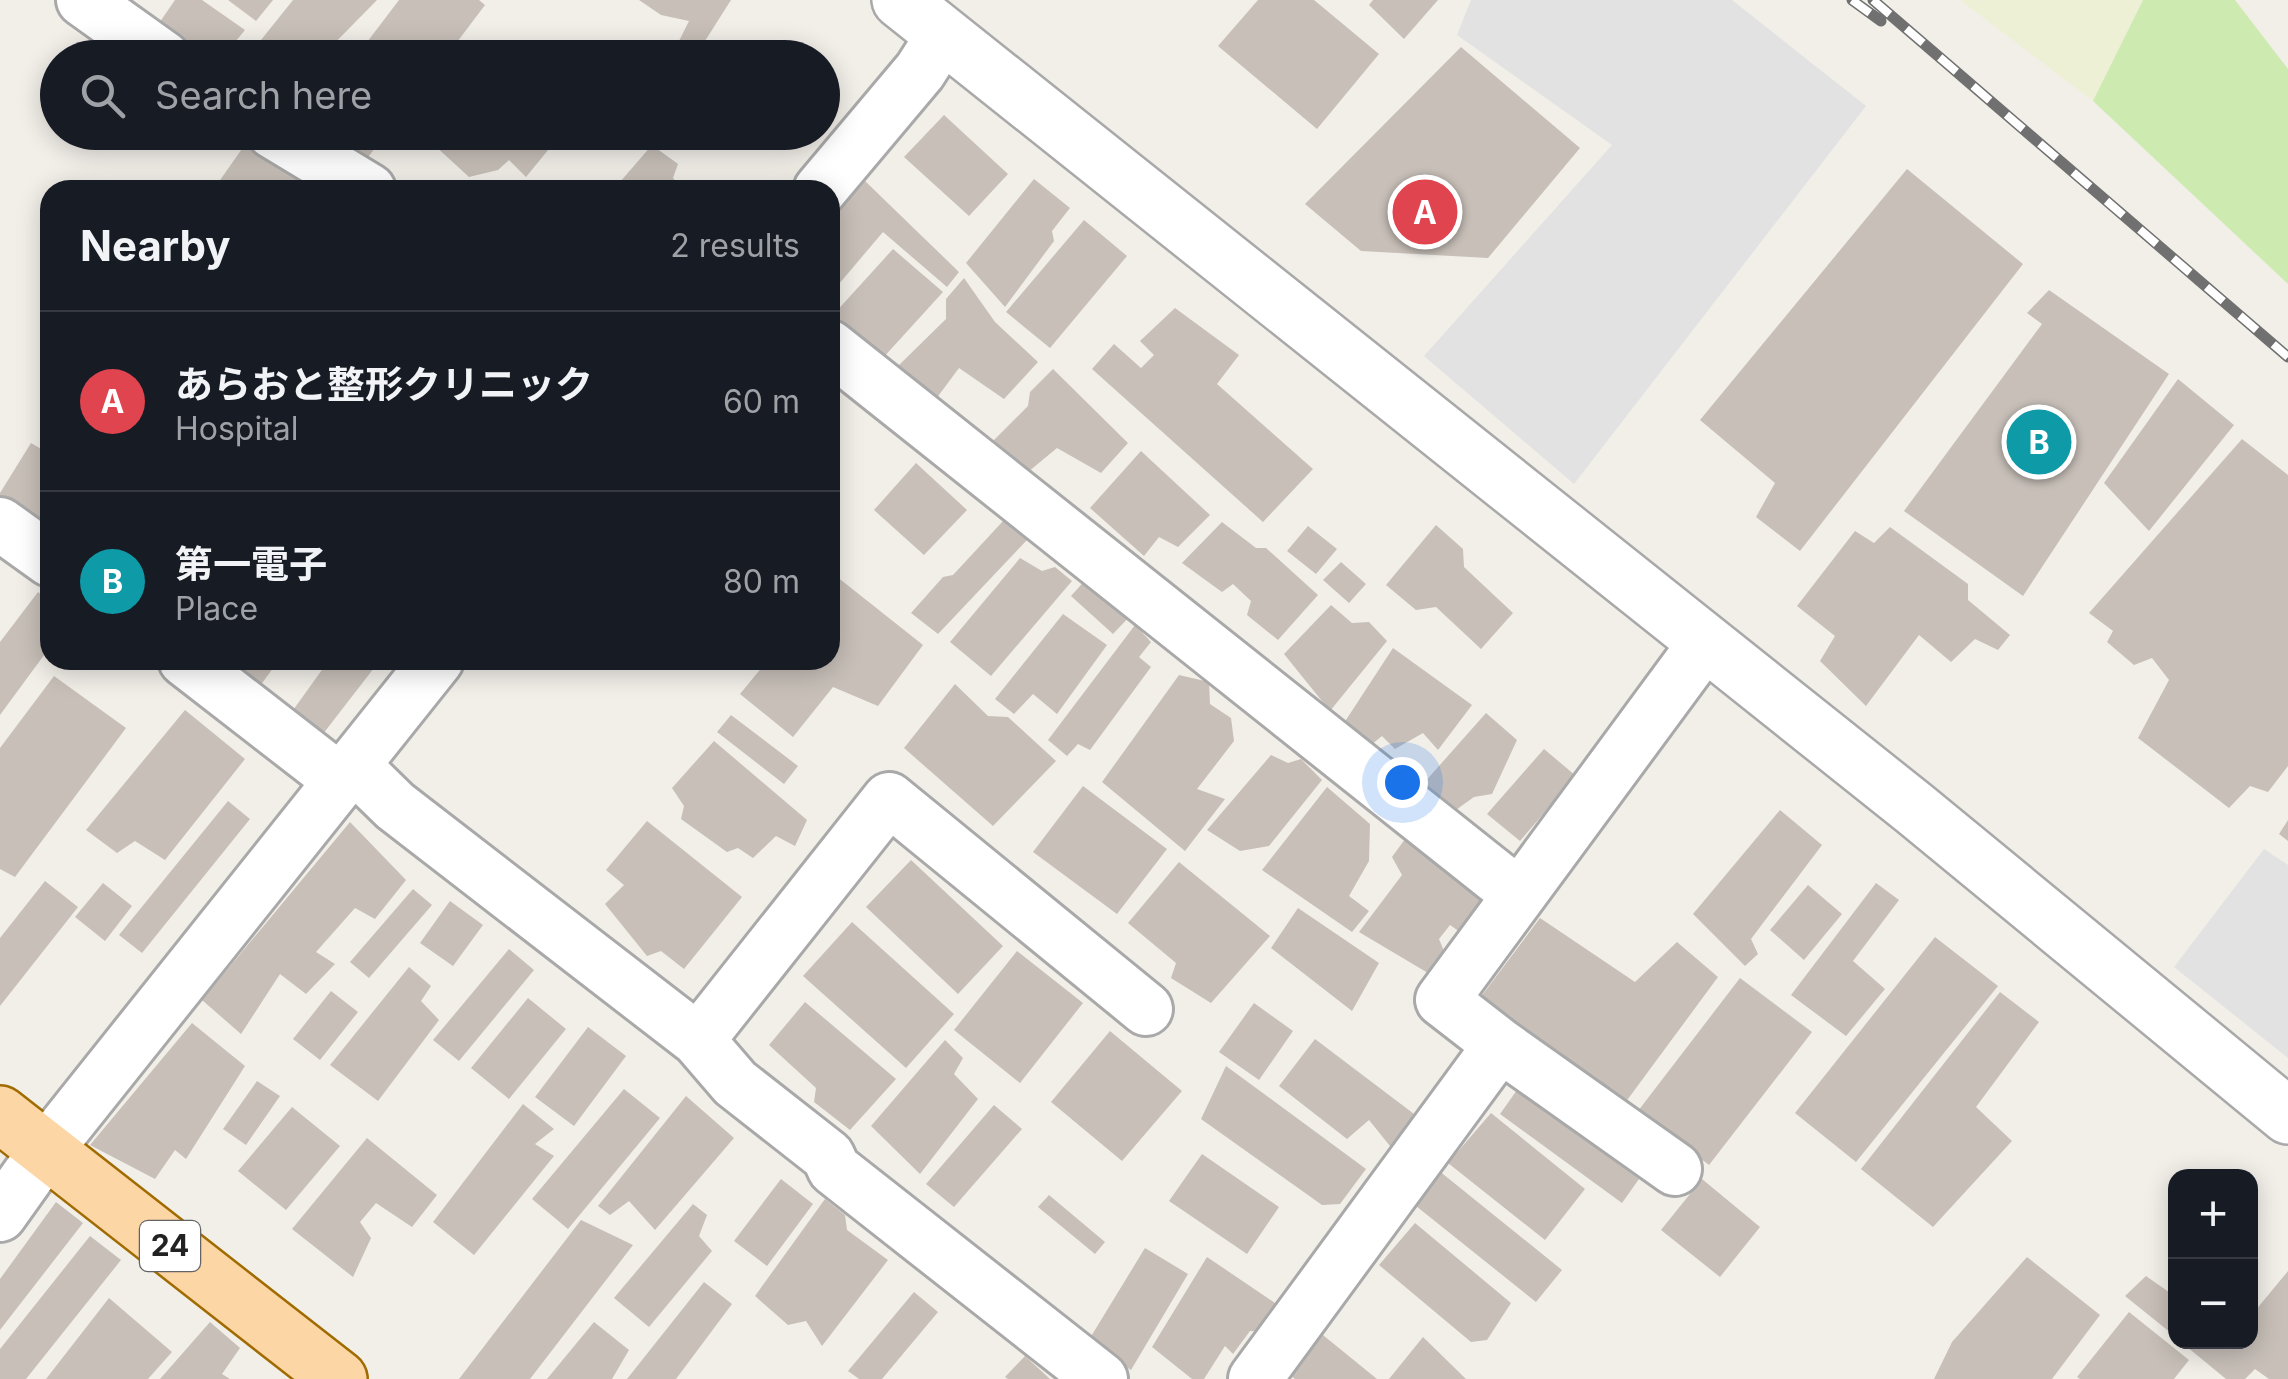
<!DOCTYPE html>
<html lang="en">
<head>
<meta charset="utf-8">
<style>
	:root { --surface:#171b24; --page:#242831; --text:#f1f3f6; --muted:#9ea1a6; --line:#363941; --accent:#1a73e8 }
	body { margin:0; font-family:Inter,"Noto Sans JP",sans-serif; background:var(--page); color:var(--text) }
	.controls { position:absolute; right:30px; bottom:30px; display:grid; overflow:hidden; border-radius:20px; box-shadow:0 5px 25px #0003 }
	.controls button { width:90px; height:90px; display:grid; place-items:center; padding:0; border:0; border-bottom:2px solid var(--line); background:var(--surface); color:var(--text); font:50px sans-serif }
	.you { position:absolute; left:1402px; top:782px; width:35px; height:35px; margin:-25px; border:8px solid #fff; border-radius:50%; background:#1a73e8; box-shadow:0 0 0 15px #1a73e833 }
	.badge { display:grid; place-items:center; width:65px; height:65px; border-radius:50%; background:var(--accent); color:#fff; font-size:32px; font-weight:700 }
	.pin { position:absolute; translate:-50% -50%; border:5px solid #fff; box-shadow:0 2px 10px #0006 }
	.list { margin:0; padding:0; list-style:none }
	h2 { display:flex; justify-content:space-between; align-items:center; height:130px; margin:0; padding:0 40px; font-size:42px }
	h2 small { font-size:32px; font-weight:400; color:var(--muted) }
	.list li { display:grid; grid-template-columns:65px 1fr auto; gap:30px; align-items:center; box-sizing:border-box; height:180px; padding:0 40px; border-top:2px solid var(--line) }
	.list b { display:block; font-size:38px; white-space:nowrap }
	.list p { margin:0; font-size:32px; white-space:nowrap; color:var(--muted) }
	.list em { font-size:32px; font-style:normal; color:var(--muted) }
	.icon { flex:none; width:55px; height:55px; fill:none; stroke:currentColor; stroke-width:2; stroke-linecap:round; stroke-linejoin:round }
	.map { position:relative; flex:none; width:2288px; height:1379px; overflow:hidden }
	.search { position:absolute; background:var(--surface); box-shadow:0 5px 25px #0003; left:40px; top:40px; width:800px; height:110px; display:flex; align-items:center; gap:25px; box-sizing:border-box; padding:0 35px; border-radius:55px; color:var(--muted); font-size:38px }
	.panel { position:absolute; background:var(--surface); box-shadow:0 5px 25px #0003; left:40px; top:180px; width:800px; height:490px; border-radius:30px }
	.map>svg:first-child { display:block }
	.farmland { fill:#eef0d5 }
	.grass { fill:#cdebb0 }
	.parking { fill:#e2e2e2 }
	.building { fill:#c7bfb8 }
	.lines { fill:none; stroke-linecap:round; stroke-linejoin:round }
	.minor-casing { stroke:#a9a9a9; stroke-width:58 }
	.tertiary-casing { stroke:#a9a9a9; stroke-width:60 }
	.primary-casing { stroke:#a06b00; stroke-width:60 }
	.minor { stroke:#fff; stroke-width:52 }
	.tertiary { stroke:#fff; stroke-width:55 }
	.primary { stroke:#fcd6a4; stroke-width:55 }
	.rail-casing { stroke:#707070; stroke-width:11 }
	.rail { stroke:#fff; stroke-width:8; stroke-dasharray:22; stroke-linecap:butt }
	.labels { text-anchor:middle; stroke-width:8; stroke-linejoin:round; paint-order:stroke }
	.shield { fill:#fff; stroke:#646464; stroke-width:2.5 }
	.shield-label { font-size:30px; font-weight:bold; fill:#222 }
</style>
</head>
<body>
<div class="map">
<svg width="2288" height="1379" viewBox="0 0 2288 1379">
	<rect width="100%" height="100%" fill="#f2efe9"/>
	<!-- farmland -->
	<path class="farmland" d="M1960 0H2143L2093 101Z"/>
	<!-- grass -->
	<path class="grass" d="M2143 0H2235L2288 69V284L2093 101Z"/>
	<!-- parking -->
	<path class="parking" d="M1471 0H1732L1866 106 1574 484 1424 356 1612 145 1457 35Z
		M2264 849 2288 865V1058L2174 967Z"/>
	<!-- building -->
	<path class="building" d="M175 0H202L245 30 222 58H196L155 29Z
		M228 0H273L256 21Z
		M293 0H377L320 58H273L257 45Z
		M399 0H479L485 5 445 58H355Z
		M639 0H731L698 52 678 43 689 21 661 15Z
		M1258 0H1314L1379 54 1317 129 1218 46Z
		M1373 0H1438L1404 39 1369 5Z
		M1461 47 1580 148 1488 258 1361 251 1305 204Z
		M944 115 1008 174 969 216 904 157Z
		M330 132H387L366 160Z
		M420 132H538L553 144 526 177 509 160 498 170 469 177Z
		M251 136 312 190H219L218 183Z
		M652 145 678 164 673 178 683 190H613Z
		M1907 169 2023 264 1800 551 1756 517 1775 483 1700 420Z
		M1034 179 1070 208 1052 231 1054 241 1005 307 966 263Z
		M865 181 959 272 947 287 883 232 833 291 830 289V220Z
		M1084 220 1127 256 1050 348 1006 312Z
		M893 249 943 292 882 359 833 315Z
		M964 278 995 322 1038 362 1004 399 959 368 933 403 896 368 946 319V299Z
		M2049 290 2169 374 2023 596 1904 511 2042 324 2027 313Z
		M1175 308 1239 355 1217 384 1313 469 1263 522 1092 369 1114 344 1141 368 1154 355 1140 341Z
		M1053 369 1128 443 1101 473 1057 448 1022 477 992 442 1028 406 1030 392Z
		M2178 379 2234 425 2149 531 2104 483Z
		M2242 439 2288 475V766L2268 792 2250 786 2229 808 2138 738 2169 680 2152 658 2134 665 2107 642 2113 631 2089 613Z
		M31 443 50 454V534L0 498V493Z
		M1141 451 1210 515 1178 547 1159 537 1144 556 1090 508Z
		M916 463 967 510 924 555 874 510Z
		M1004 520 1027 540 938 634 911 613 943 577 953 575Z
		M1222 522 1256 548H1266L1318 595 1278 640 1247 615 1251 601 1233 584 1222 592 1182 563Z
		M1436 525 1463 549 1464 567 1513 613 1481 649 1436 607 1416 610 1386 585Z
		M1308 526 1337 549 1316 574 1287 551Z
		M1890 527 1968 584V600L2010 635 1998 650 1975 639 1951 662 1919 635 1866 706 1820 661 1835 636 1797 606 1855 531 1874 543Z
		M1020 558 1042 571 1055 567 1072 581 991 676 950 642Z
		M1341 562 1366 584 1349 603 1323 580Z
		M836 576 923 645 878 706 833 687 793 737 740 694 768 660H830V583Z
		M1088 577 1131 615 1113 634 1071 596Z
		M38 592 50 601V647L0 715V642Z
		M1331 605 1352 623 1369 622 1387 641 1330 711 1284 654Z
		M1063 614 1107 645 1057 714 1033 694 1014 714 995 699Z
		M1135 625 1151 642 1139 657 1151 667 1090 750 1078 744 1067 756 1048 740Z
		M1393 648 1472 705 1438 750 1423 733 1395 749 1382 736 1371 745 1344 723Z
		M226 660H279L260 686Z
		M329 660H369L374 668 316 743 286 720Z
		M1179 675 1209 682 1210 704 1231 718 1234 741 1197 789 1225 799 1185 851 1102 782Z
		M54 676 126 728 15 877 0 869V748Z
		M955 684 988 716 1008 717 1056 761 993 826 904 748Z
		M185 710 245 759 165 860 135 841 117 853 86 830Z
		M1486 713 1517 740 1492 794 1474 797 1453 812 1423 784Z
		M731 715 798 766 784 784 717 732Z
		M714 741 807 820 795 846 776 836 753 858 738 848 727 852 681 819 684 806 672 788Z
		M1544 749 1576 776 1520 841 1487 814Z
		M1271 755 1288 763 1301 759 1322 780 1269 846 1240 851 1207 830Z
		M1083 786 1167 849 1117 914 1033 852Z
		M1327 787 1370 824 1369 861 1349 896 1369 911 1352 932 1262 870Z
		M228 801 250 819 142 953 119 935Z
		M1780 810 1822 845 1751 939 1758 954 1745 966 1693 914Z
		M2288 820V841L2279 834Z
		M647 821 742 897 684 969 661 951 647 956 605 904 624 885 606 870Z
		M350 822 406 880 375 919 355 908 316 952 335 964 306 994 280 974 241 1034 202 1000Z
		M1405 839 1486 902 1467 937 1450 925 1439 939 1448 961 1433 976 1359 932 1402 875 1392 857Z
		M911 860 1003 946 958 994 866 907Z
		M1179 862 1270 936 1211 1003 1171 978 1176 963 1128 923Z
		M45 881 78 907 0 1006V938Z
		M103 883 132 906 105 941 75 917Z
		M1876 883 1899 900 1853 961 1885 989 1846 1036 1791 995Z
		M1808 885 1842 914 1804 960 1770 930Z
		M413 889 432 905 369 978 350 962Z
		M450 901 483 925 453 966 420 943Z
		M1298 908 1379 963 1352 1011 1271 948Z
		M1540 918 1635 982 1677 942 1718 977 1625 1103 1480 998Z
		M852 922 954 1014 906 1068 803 976Z
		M1935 937 1998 986 1856 1162 1795 1113Z
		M509 949 534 970 459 1061 433 1040Z
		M1017 951 1083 1003 1020 1083 954 1030Z
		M409 967 431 986 421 1001 439 1020 378 1101 330 1065Z
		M1740 978 1812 1032 1709 1165 1638 1111Z
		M331 991 358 1012 320 1060 293 1039Z
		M2000 992 2039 1022 1976 1107 2012 1141 1933 1227 1861 1169Z
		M528 998 566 1029 509 1099 471 1068Z
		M805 1002 896 1079 850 1130 814 1102 816 1088 769 1045Z
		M1254 1003 1293 1031 1259 1080 1219 1052Z
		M192 1023 245 1066 186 1159 175 1150 155 1179 90 1145Z
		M588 1027 626 1056 574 1126 535 1097Z
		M1110 1031 1182 1091 1122 1161 1051 1102Z
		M1315 1039 1418 1117 1394 1151 1369 1120 1347 1139 1279 1086Z
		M945 1040 963 1058 954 1074 978 1099 920 1174 871 1126Z
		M1226 1066 1366 1169 1340 1204 1322 1205 1201 1119Z
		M257 1081 280 1096 246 1145 223 1129Z
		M624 1089 660 1118 568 1229 532 1199Z
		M1517 1090 1639 1179 1622 1203 1500 1114Z
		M686 1096 734 1138 655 1230 629 1201 610 1215 598 1206Z
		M523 1104 554 1129 535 1144 554 1156 474 1255 433 1222Z
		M994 1105 1022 1129 954 1207 926 1184Z
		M292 1107 340 1146 286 1210 238 1171Z
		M1491 1113 1585 1189 1545 1240 1448 1163Z
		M367 1138 437 1195 412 1227 376 1203 360 1222 371 1238 353 1277 292 1229Z
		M1202 1154 1279 1207 1247 1254 1169 1201Z
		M1438 1170 1562 1270 1536 1302 1411 1202Z
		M781 1179 813 1204 767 1266 734 1241Z
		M1702 1179 1760 1227 1720 1277 1661 1230Z
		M1049 1195 1105 1242 1095 1254 1038 1207Z
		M825 1199 845 1215 847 1230 888 1260 822 1346 806 1321 788 1325 755 1296Z
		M56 1202 83 1223 0 1330V1279Z
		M693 1204 707 1215 699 1236 712 1251 649 1327 614 1298Z
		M581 1220 633 1245 530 1379H459Z
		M1415 1223 1511 1303 1487 1340 1471 1342 1379 1265Z
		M90 1236 121 1260 26 1379H0V1349Z
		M1145 1248 1188 1274 1131 1370 1087 1343Z
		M1207 1257 1275 1303 1266 1332 1250 1331 1233 1354 1225 1346 1204 1379H1192L1152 1347Z
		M2027 1257 2100 1315 2052 1379H1934L1952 1342Z
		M2288 1271V1379H2269L2255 1369 2245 1379H2226L2181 1342H2250V1317Z
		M2146 1276 2176 1297V1337L2125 1296Z
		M704 1282 732 1304 676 1379H627Z
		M914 1292 938 1312 882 1379H859L848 1371Z
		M109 1298 172 1352 148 1379H46Z
		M2129 1312 2189 1360 2174 1379H2080L2077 1377Z
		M210 1322 240 1348 222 1374 230 1379H160Z
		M594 1322 629 1350 612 1379H547Z
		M1318 1331 1377 1379H1295L1286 1372Z
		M1423 1337 1466 1379H1389Z
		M1025 1356 1050 1379H1008L1005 1377Z"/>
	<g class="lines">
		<defs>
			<path id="minor" d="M83 0 164 58
				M273 132 369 190
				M820 190 920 71 943 35
				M830 347 1519 895
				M0 524 50 560
				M185 660 341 781
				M354 766 395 806 698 1040 735 1083 828 1156 834 1169 1101 1379
				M698 1040 889 799 1146 1009
				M1500 1045 1675 1169
				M0 1215 47 1149 437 660
				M1255 1379 1500 1045 1442 1000 1705 643"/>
			<path id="tertiary" d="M900 0 1915 809 2288 1116"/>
			<path id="primary" d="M0 1114 339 1379"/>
		</defs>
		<!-- minor casing -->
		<use href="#minor" class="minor-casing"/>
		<!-- tertiary casing -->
		<use href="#tertiary" class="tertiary-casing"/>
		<!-- primary casing -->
		<use href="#primary" class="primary-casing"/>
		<!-- minor -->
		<use href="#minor" class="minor"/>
		<!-- tertiary -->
		<use href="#tertiary" class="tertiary"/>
		<!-- primary -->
		<use href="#primary" class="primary"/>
		<defs>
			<path id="rail" d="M1852 0 1881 21
				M1873 0 2288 357"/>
		</defs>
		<!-- rail casing -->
		<use href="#rail" class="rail-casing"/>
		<!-- rail -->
		<use href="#rail" class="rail"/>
	</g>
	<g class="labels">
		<!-- shield labels -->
		<rect class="shield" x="140" y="1221" width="60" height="50" rx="8"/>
		<g class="shield-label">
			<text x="170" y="1256">24</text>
		</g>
	</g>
</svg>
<div class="controls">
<button>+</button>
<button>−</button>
</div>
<div class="you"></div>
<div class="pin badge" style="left:1425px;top:212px;background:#e0444e">A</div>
<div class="pin badge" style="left:2039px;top:442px;background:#0f9aa8">B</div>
<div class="search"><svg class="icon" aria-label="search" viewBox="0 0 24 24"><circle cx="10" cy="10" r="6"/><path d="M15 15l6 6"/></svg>Search here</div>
<section class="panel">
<h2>Nearby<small>2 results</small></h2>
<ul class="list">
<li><span class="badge" style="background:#e0444e">A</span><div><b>あらおと整形クリニック</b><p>Hospital</p></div><em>60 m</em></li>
<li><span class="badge" style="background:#0f9aa8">B</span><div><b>第一電子</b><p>Place</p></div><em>80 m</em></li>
</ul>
</section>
</div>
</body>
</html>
